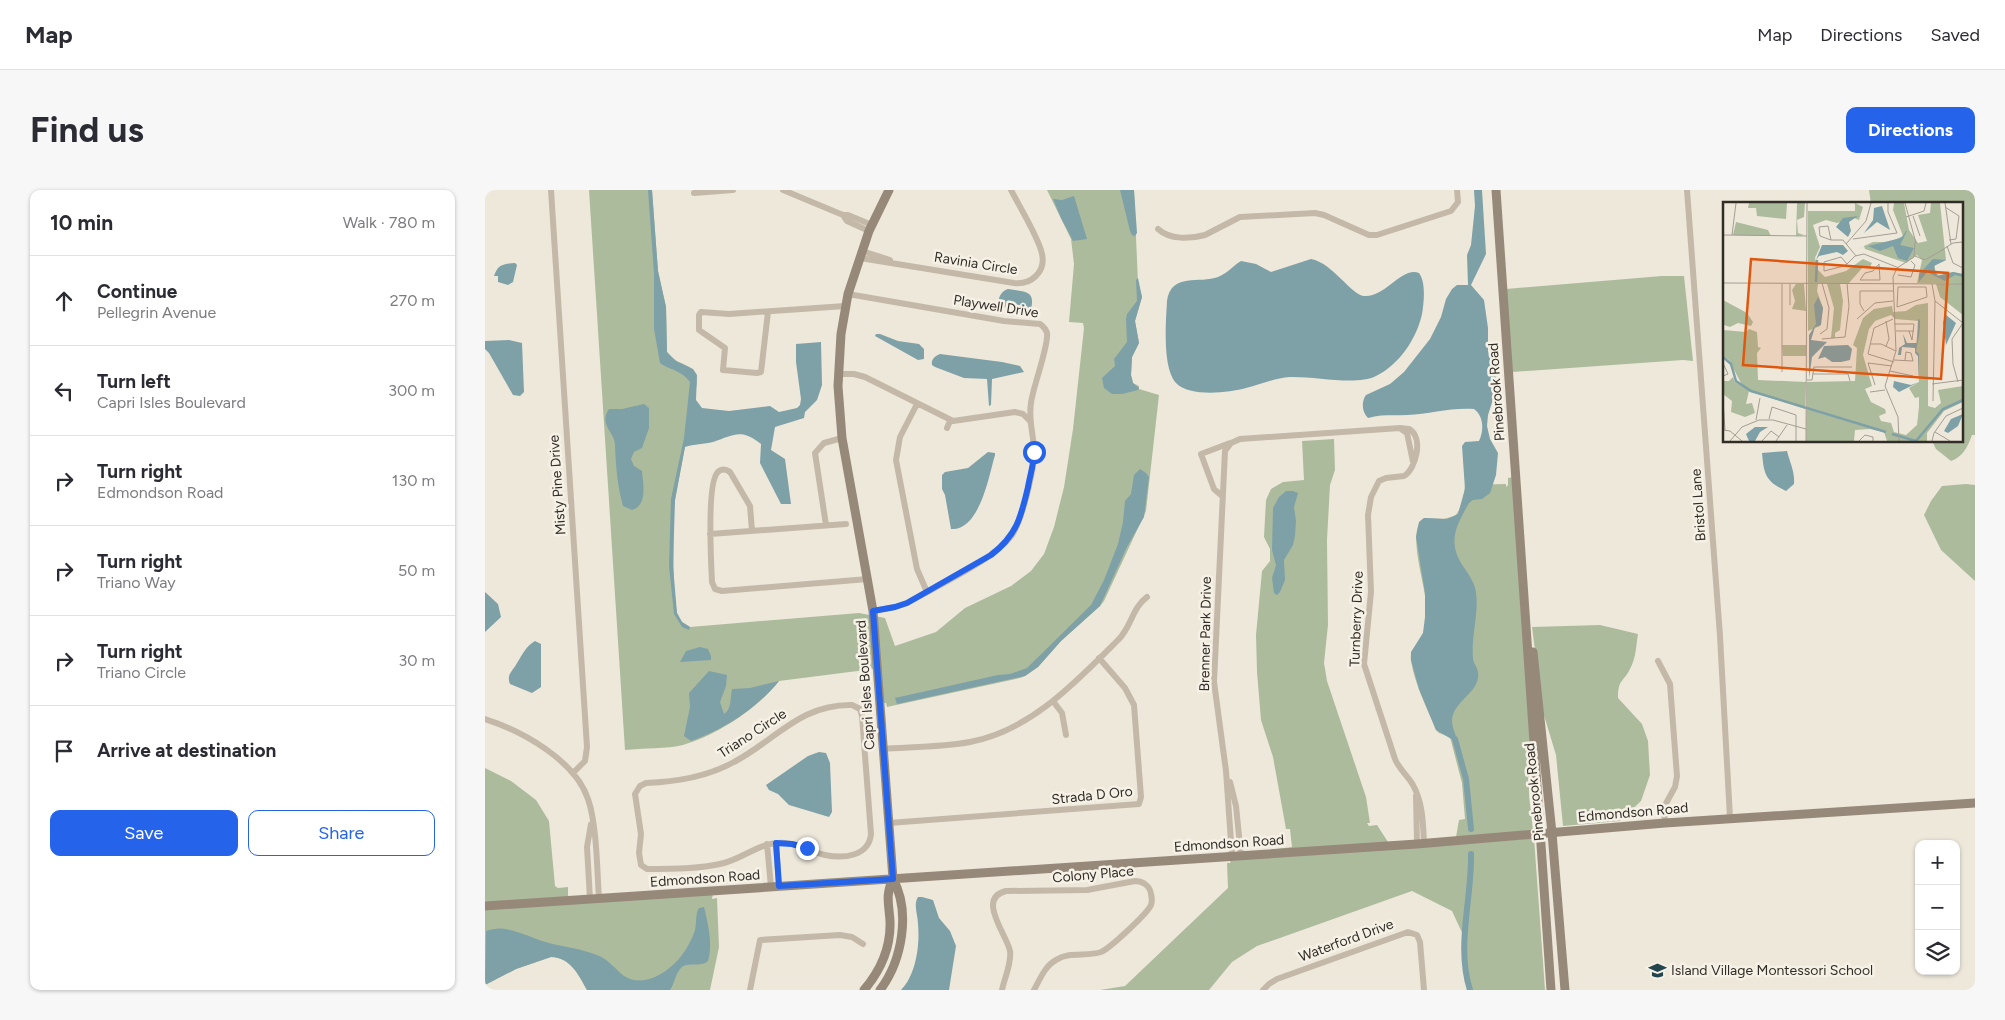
<!DOCTYPE html>
<html lang="en">
<head>
<meta charset="utf-8">
<style>
	:root { --surface:#fff; --page:#f7f7f7; --text:#2b2b33; --muted:#7c7c81; --line:#e1e1e2; --accent:#2563eb }
	body { margin:0; font-family:Figtree,sans-serif; background:var(--page); color:var(--text) }
	.controls { position:absolute; right:15px; bottom:15px; display:grid; overflow:hidden; border-radius:10px; box-shadow:0 1px 4px #0004 }
	.controls button { width:45px; height:45px; display:grid; place-items:center; padding:0; border:0; border-bottom:1px solid var(--line); background:var(--surface); color:var(--text); font:25px sans-serif }
	.stop { position:absolute; width:15px; height:15px; margin:-11px; border:4px solid #2563eb; border-radius:50%; background:#fff }
	.stop.end { background:#2563eb; border-color:#fff; box-shadow:0 1px 5px #0008 }
	.list { margin:0; padding:0; list-style:none }
	h2 { display:flex; justify-content:space-between; align-items:center; height:65px; margin:0; padding:0 20px; font-size:21px }
	h2 small { font-size:16px; font-weight:400; color:var(--muted) }
	.list li { display:grid; grid-template-columns:32px 1fr auto; gap:15px; align-items:center; box-sizing:border-box; height:90px; padding:0 20px; border-top:1px solid var(--line) }
	.list b { display:block; font-size:19px; white-space:nowrap }
	.list p { margin:0; font-size:16px; white-space:nowrap; color:var(--muted) }
	.list em { font-size:16px; font-style:normal; color:var(--muted) }
	.actions { display:flex; gap:10px; padding:15px 20px }
	.actions a { flex:1; padding:11px 0; border:1px solid var(--accent); border-radius:10px; text-align:center; font-size:18px; color:var(--accent) }
	.actions .main { background:var(--accent); color:#fff }
	.icon { flex:none; width:28px; height:28px; fill:none; stroke:currentColor; stroke-width:2; stroke-linecap:round; stroke-linejoin:round }
	.map { position:relative; flex:none; width:1490px; height:800px; overflow:hidden; border-radius:10px }
	header { display:flex; align-items:center; gap:30px; box-sizing:border-box; height:70px; padding:0 25px; background:var(--surface); border-bottom:1px solid var(--line) }
	header strong { font-size:24px }
	nav { display:flex; gap:28px; margin-inline-start:auto; font-size:18px }
	.intro { display:flex; align-items:center; justify-content:space-between; box-sizing:border-box; height:120px; padding:0 30px }
	h1 { margin:0; font-size:35px }
	.button { padding:12px 22px; border-radius:10px; background:var(--accent); color:#fff; font-size:18px; font-weight:700 }
	main { display:flex; gap:30px; padding:0 30px }
	aside { flex:1; background:var(--surface); border-radius:10px; box-shadow:0 1px 4px #0004 }
	.map>svg:first-child { display:block }
	.green { fill:#adbb9d }
	.water { fill:#7ea0a7 }
	.lines { fill:none; stroke-linecap:round; stroke-linejoin:round }
	.canal { stroke:#7ea0a7; stroke-width:6 }
	.street { stroke:#c4b9a9; stroke-width:6 }
	.secondary { stroke:#97897a; stroke-width:9 }
	.route { stroke:#2563eb; stroke-width:6 }
	.labels { text-anchor:middle; stroke-width:5; stroke-linejoin:round; paint-order:stroke }
	.street-label { font-size:14px; fill:#322c27; stroke:#f6f1e6 }
	.poi-label { font-size:14px; fill:#322c27; stroke:#f6f1e6; text-anchor:start }
	.inset-river { fill:none; stroke:#7ea0a7; stroke-width:2.5 }
	.inset-road { fill:none; stroke:#a39d93; stroke-width:1 }
	.view { fill:#df570d; fill-opacity:0.15; stroke:#df570d; stroke-width:2.5 }
	.inset-edge { fill:none; stroke:#322c27; stroke-width:2.5 }
</style>
</head>
<body>
<header>
<strong>Map</strong>
<nav><a>Map</a><a>Directions</a><a>Saved</a></nav>
</header>
<div class="intro"><h1>Find us</h1><a class="button">Directions</a></div>
<main>
<aside>
<h2>10 min<small>Walk · 780 m</small></h2>
<ul class="list">
<li><svg class="icon" aria-label="ahead" viewBox="0 0 24 24"><path d="M12 20V5M6 11l6-6 6 6"/></svg><div><b>Continue</b><p>Pellegrin Avenue</p></div><em>270 m</em></li>
<li><svg class="icon" aria-label="left" viewBox="0 0 24 24"><path d="M17 20v-9H6M10 6l-5 5 5 5"/></svg><div><b>Turn left</b><p>Capri Isles Boulevard</p></div><em>300 m</em></li>
<li><svg class="icon" aria-label="right" viewBox="0 0 24 24"><path d="M7 20v-9h11M14 6l5 5-5 5"/></svg><div><b>Turn right</b><p>Edmondson Road</p></div><em>130 m</em></li>
<li><svg class="icon" aria-label="right" viewBox="0 0 24 24"><path d="M7 20v-9h11M14 6l5 5-5 5"/></svg><div><b>Turn right</b><p>Triano Way</p></div><em>50 m</em></li>
<li><svg class="icon" aria-label="right" viewBox="0 0 24 24"><path d="M7 20v-9h11M14 6l5 5-5 5"/></svg><div><b>Turn right</b><p>Triano Circle</p></div><em>30 m</em></li>
<li><svg class="icon" aria-label="arrive" viewBox="0 0 24 24"><path d="M6 21V4h12l-3 4 3 4H6"/></svg><div><b>Arrive at destination</b></div></li>
</ul>
<div class="actions"><a class="main">Save</a><a>Share</a></div>
</aside>
<div class="map">
<svg width="1490" height="800" viewBox="0 0 1490 800">
	<rect width="100%" height="100%" fill="#eee8db"/>
	<!-- green -->
	<path class="green" d="M104 0H167L173 81 181 117 182 162C192 178 211 170 212 193L190 310 188 330 189 402 192 423 197 432 205 437 374 423 400 428 410 456 451 442 480 418 526 396 546 381 559 364 569 337 579 297 588 239 599 138 598 133 584 132 589 74 586 49 562 0H649L653 93 657 107 650 131 654 153 647 167 646 185 648 193 654 196V199L674 205 661 321 619 411 615 416 576 451 553 477 540 486 535 488 402 517 401 513H398L396 478 294 491C272 519 232 545 198 555 183 559 157 558 140 560Z
		M1384 0H1490V245H1487C1483 256 1478 267 1466 271L1451 259 1447 251H1476V14H1386Z
		M1177 86H1199L1208 171 1198 170 1027 182 1021 99Z
		M849 249 850 280 845 295 842 350 843 435 839 473 842 491 881 607 885 633H882L884 636 892 635 903 652 768 662 807 657 805 639H801L788 567 776 530 772 482 771 445 777 381 785 371V359L779 347 781 310 786 299 798 292 819 290 817 251Z
		M1028 287 1045 553 1044 605 1048 641 971 647 974 630 980 629 977 593 965 547 954 543 951 540C942 518 930 495 926 471 924 461 932 456 936 448 942 436 942 418 940 406 938 388 922 338 939 328L958 329 970 326C977 318 979 305 980 295L1021 294V297L1023 295V288Z
		M1481 294 1490 295V391L1456 360 1439 325 1446 311 1457 296Z
		M1115 435 1153 444C1151 456 1151 468 1145 479 1138 493 1133 489 1133 508L1157 534 1163 551 1165 585 1156 611 1135 631 1078 636 1071 565 1058 522 1047 437Z
		M0 578 26 591 51 610 64 631 70 696 73 698 83 697V707L0 712Z
		M1049 648 1060 800H985L981 774 980 749 967 721 927 701 772 756 747 772 724 800H615L640 796 743 698 742 673H745L746 670Z
		M228 704 227 709 232 708 234 757 225 800H102C93 784 86 768 66 767L31 779 0 795V719Z"/>
	<!-- water -->
	<path class="water" d="M163 0H167L173 81 181 117 182 162 191 171 208 179 212 185 211 210 217 218 244 221 285 216 294 222 312 218 315 215 316 209 311 172V154L336 152 337 195 332 210 320 222 319 228 290 237 286 260 300 269 306 314H296L275 273 276 254C256 238 249 245 228 252 219 254 209 254 200 257L190 310 188 376 192 423 197 432 205 437 204 440 197 437 189 424 184 376 186 309 199 248 205 192C195 179 186 181 175 173L169 139V84Z
		M635 0H649L652 43 650 46 647 45 645 41Z
		M989 0H997L1001 64 986 95 999 110 1003 138V162L1008 171 1012 197 1003 225 1002 236 1005 249 1013 263 1011 285 1005 303 997 309 988 310 984 313C971 336 962 352 978 376 984 385 990 393 991 403 994 423 986 447 988 468 988 473 992 476 993 482 996 503 968 510 967 531 967 537 970 543 972 549L968 550 951 540 934 499 926 470V462L938 443 940 427V403L931 347 934 332 939 328 962 329 973 324 980 299 977 256 980 252 994 251C999 241 999 226 989 219 967 217 945 224 922 225 909 226 896 224 883 228 877 222 876 212 881 205L905 194 919 182 945 149 956 127 961 109 967 99 972 95H983L982 65 986 55 990 16Z
		M589 6 602 49 588 51 576 28 568 9 577 10Z
		M826 69C848 73 866 105 879 106 900 108 917 76 934 83 941 92 939 113 937 124 932 148 914 175 891 186 871 196 829 186 805 187 789 188 775 195 761 198 743 203 704 207 691 193 677 177 681 131 682 111 686 82 715 94 733 87 745 82 747 76 756 71L771 74 786 82Z
		M30 73 32 75 28 92 23 95 13 92V86H9C13 74 18 74 30 73Z
		M653 88 657 107 650 131 654 153 647 167 646 185 648 193 654 198 653 200 637 204H627L619 198 617 188 630 176 629 169 642 152 641 129 642 124 652 111 651 90Z
		M523 99C538 102 551 99 546 119L540 122 514 116C512 109 516 101 523 99Z
		M395 144 413 151 434 154 439 159V169L433 170 390 146 391 144Z
		M24 150 37 153 39 202 35 206 28 205 4 163 0 159V151Z
		M455 164 517 172 535 176 539 182 507 189 506 215 504 216 502 189 479 188 450 177 447 175C446 169 450 166 455 164Z
		M159 214 164 218V238L157 258 149 262 146 269 149 276 157 281C158 294 163 315 147 320L138 316C132 293 131 278 130 255 130 242 113 235 124 219H137Z
		M1302 261C1305 273 1310 282 1309 294L1301 301C1280 291 1279 284 1277 263Z
		M503 262 510 263V265C504 285 495 341 466 339L460 305 457 299V285L460 282 483 278Z
		M655 279 661 283 664 287 659 327 642 357 615 416 576 451 553 477 540 486 412 514 410 508 513 485 525 484 542 478 606 415 619 390 633 354 638 332 640 311 646 304 649 285Z
		M801 301H808L813 303 809 317 811 331 810 346 808 355 799 370 800 390 795 402 792 405 789 403 787 388 791 375 787 360 788 318 794 307Z
		M0 402 13 414 16 427 0 442Z
		M50 451 56 454V497L47 503 25 494C21 484 28 481 32 473 38 464 40 457 50 451Z
		M215 457 223 459 226 466V470L195 472 201 461Z
		M224 481 242 485 241 496 235 512 239 524C247 519 245 508 247 499L265 498 294 491C272 518 239 540 206 551L199 546 205 517 204 503Z
		M334 562 341 563 345 573 347 622 344 627 304 615 293 604 284 600 281 595 323 566Z
		M433 707H437L448 710 454 728 465 741 471 756 464 800H416C431 785 435 755 433 734 433 725 428 715 433 707Z
		M219 717C223 733 228 755 223 771 215 778 203 771 196 778 190 784 190 793 185 800H102C93 784 86 768 66 767L31 779 0 795 1 741C7 739 13 738 20 739 34 741 49 749 64 753 80 757 97 759 112 765 123 769 130 779 139 786 158 798 180 784 193 770 200 762 207 750 210 740 212 732 210 724 214 718Z"/>
	<g class="lines">
		<!-- canal -->
		<path class="canal" d="M970 549 981 589 986 639
			M985 800C971 756 987 708 986 664"/>
		<!-- street -->
		<path class="street" d="M66 0 102 557 100 571 88 583
			M298 0 358 25H363L387 35
			M1202 0 1235 446 1245 628
			M209 3 248 0
			M358 25 362 31 384 41
			M673 39C685 50 705 49 720 45L755 27 830 23 839 25 884 45H892L966 21 973 12 972 0
			M377 61 405 70
			M375 68 529 93C546 95 561 82 557 64 554 48 534 16 526 0
			M363 104 519 131 555 134C559 137 561 139 562 143 564 156 548 196 546 213 543 230 549 245 549 262 549 281 537 330 527 345 509 370 450 397 422 413L410 417 388 421
			M283 122 276 182 272 183 238 180 240 158 214 140V125L216 122 244 124 360 116
			M353 184H369L380 187 468 231 530 222 538 224 545 231
			M432 214 415 247 411 270 432 379 442 402
			M462 238 465 231
			M916 239 922 243 928 272
			M737 306 729 299 716 264 745 253
			M341 335 330 263 339 253 357 248
			M267 341 265 316 245 282C241 279 236 278 232 283 222 296 226 372 227 392L230 399 237 401 383 389
			M225 344 361 334
			M1173 471 1185 494 1192 586 1190 597 1179 617 1180 633
			M568 511 577 523 581 545
			M367 515 375 519 377 526 386 644C384 666 359 669 340 665 326 662 315 654 300 653 276 651 261 667 239 673 217 679 186 679 162 679L156 675 154 663 156 644 150 604 155 596 161 593C191 592 222 587 249 572 291 550 315 514 367 515Z
			M0 529C37 541 90 570 103 609 112 635 112 680 114 709
			M398 559C427 557 457 557 485 552 545 541 591 492 633 450 646 438 647 418 662 407
			M745 592 751 616 756 666
			M931 606 932 654
			M404 633 654 614 656 607 649 515 640 498 614 468
			M291 653 294 696
			M282 654 286 697
			M747 666 741 581 729 492 740 261 746 253 755 249 915 238 924 239C939 247 931 279 919 286L901 288 894 291 886 307 883 325 886 402 879 474 910 569C914 579 923 586 928 595 938 613 938 634 939 653
			M105 709 102 657 106 634
			M265 800 275 750 355 745 367 747 378 754
			M517 800C519 789 527 773 525 761 522 745 491 708 521 701L602 700 650 691C658 691 665 696 666 704 667 708 667 712 666 715 662 724 624 759 616 762 601 767 585 761 571 770 560 776 555 789 549 800
			M778 800 784 794 792 789 923 742 932 745 935 752 939 800"/>
		<!-- secondary -->
		<path class="secondary" d="M1011 0 1066 800
			M1048 462 1067 643 1080 800
			M0 716 932 654 1180 633 1490 613
			M379 800C396 780 406 758 405 731 404 714 400 705 408 689
			M395 800C417 771 426 722 408 689L388 421 357 248 353 196 356 144 363 104 384 41 404 0"/>
	</g>
	<g class="lines">
		<!-- route -->
		<path class="route" d="M322 658 307 654 291 653 294 696 408 689 388 421 410 417 422 413 506 365C532 345 536 327 543 297 545 285 549 274 549 262"/>
	</g>
	<!-- icons -->
	<defs>
		<symbol id="school-bare" viewBox="-9 -9 18 18"><path d="M0-5L7-2L0 1L-7-2ZM-4 1L0 2.5L4 1V4Q0 6-4 4Z" fill="#23454e" stroke="#f6f1e6" stroke-width="2.5" paint-order="stroke"/></symbol>
	</defs>
	<g fill-rule="evenodd">
		<use href="#school-bare" x="1160" y="768" width="25" height="25"/>
	</g>
	<g class="labels">
		<!-- street labels -->
		<g class="street-label">
			<text transform="translate(491 73) rotate(9)" y="5">Ravinia Circle</text>
			<text transform="translate(511 116) rotate(9)" y="5">Playwell Drive</text>
			<text transform="translate(1011 202) rotate(-94)" y="5">Pinebrook Road</text>
			<text transform="translate(72 295) rotate(-94)" y="5">Misty Pine Drive</text>
			<text transform="translate(1213 315) rotate(-94)" y="5">Bristol Lane</text>
			<text transform="translate(871 429) rotate(-88)" y="5">Turnberry Drive</text>
			<text transform="translate(720 444) rotate(-89)" y="5">Brenner Park Drive</text>
			<text transform="translate(380 495) rotate(-94)" y="5">Capri Isles Boulevard</text>
			<text transform="translate(267 543) rotate(-33)" y="5">Triano Circle</text>
			<text transform="translate(1049 602) rotate(-96)" y="5">Pinebrook Road</text>
			<text transform="translate(607 605) rotate(-6)" y="5">Strada D Oro</text>
			<text transform="translate(1148 622) rotate(-5)" y="5">Edmondson Road</text>
			<text transform="translate(744 653) rotate(-4)" y="5">Edmondson Road</text>
			<text transform="translate(608 684) rotate(-5)" y="5">Colony Place</text>
			<text transform="translate(220 688) rotate(-4)" y="5">Edmondson Road</text>
			<text transform="translate(861 750) rotate(-20)" y="5">Waterford Drive</text>
		</g>
		<!-- poi labels -->
		<g class="poi-label">
			<text x="1186" y="785">Island Village Montessori School</text>
		</g>
	</g>
	<!-- overview -->
	<g transform="translate(1238 12)">
		<rect width="240" height="240" fill="#eee8db"/>
		<path d="M26 1H70H64L63 17 34 14 33 6H25ZM74 1H82L81 15 74 18 75 31 81 33 73 34ZM132 1 140 5 136 18 131 16 114 21 103 18 90 23 97 45 92 56 95 68 102 75 123 69 140 57 149 61 147 65H140L126 81H85V9H132ZM171 1H181L186 28 195 41 204 39 195 13 207 11 208 1H217L223 58 212 63 211 68 216 74 230 70 240 72V82L194 81 199 58 194 53 183 61 142 47 141 44 150 40H167L180 34 170 8ZM13 20 45 28 48 34 10 33ZM73 82H81L83 109 69 107 72 99 69 88ZM85 82H95L94 89 100 106 97 124 85 129ZM104 82H117L120 99 117 128 112 131V136H108L111 106ZM213 82H240V113L217 95ZM0 98 24 111 30 120 28 124 15 121 7 125 1 123ZM205 101V204L212 206 218 201 215 188 240 184V200L221 209 204 231V239H164L161 230 147 227 132 228 131 239H83L84 180 132 179 134 146 130 143 140 116 151 107 169 104 170 110 183 109 193 103ZM168 113 172 117 196 119 192 150 195 154 196 180 186 186 192 196 196 195V205L194 223 183 233 171 230 168 221 158 219 156 214 163 211 162 207 148 200 142 187 149 184 140 153 146 127 152 119ZM26 127 34 130 35 145 38 146 34 151 35 178 83 180 82 207 26 189 23 202 29 201 32 211 22 215 8 210 9 199 0 192V179H6L10 175 12 180 19 183 6 158 0 154V128L23 130ZM59 143H83V154H60Z" fill="#adbb9d" fill-rule="evenodd"/>
		<path d="M159 4 167 28 154 20 141 31 150 18 151 6ZM135 14 126 20 128 29 125 35 113 25 120 16ZM182 17 184 29 177 43 191 46 184 59 175 56 170 44 157 49 145 44 129 48 178 36 184 28ZM99 43H120L125 49 120 53 114 50 96 54 93 58ZM210 57 223 58 211 64 214 74 230 70 240 72V75L232 73 222 79 204 70 196 80V72ZM95 95 100 106 98 123 92 125 88 138 104 140 89 155 86 177V133L93 122 91 103ZM223 113 233 121 223 143 220 120ZM195 117H196L197 119V125L196 134 193 149 196 152V180L176 190 170 185 171 179 188 183 196 180 195 154 192 151V146L179 145 178 153H175L176 146 182 142 180 132 184 141H194ZM125 143 129 147 127 158 118 160H109L102 155 95 157 101 144ZM240 212 235 224 225 231 221 229 228 217ZM32 225H45L37 230 32 239H26L23 232Z" fill="#7ea0a7"/>
		<path class="inset-river" d="M93 80 94 58M0 155 8 162 13 179 28 189 163 230M169 232 193 239 220 207 240 198"/>
		<path class="inset-road" d="M182 1 193 41M222 1 228 42M222 5 236 14 233 37 226 38M190 14 197 34M183 15 201 9 203 1M105 24 108 38 97 34 96 25ZM0 33 84 34M9 33 13 1M130 37 174 31 165 10V1M108 38H120L133 54M123 42 143 19 148 1M224 44 230 61 240 66M219 48 230 41 240 40M192 54 202 58 221 47M118 55 124 62 121 64 101 69V60ZM124 62 132 54 141 52 176 66M156 62 157 78H137L142 71 150 69ZM175 73 188 75 192 63 188 59M0 81 240 82M209 82 212 99 240 121M175 85H203L204 95 174 105ZM67 103V82M141 109 137 102V89H170M134 117 152 101 170 99M170 117 151 126 145 152 171 160M171 122H191L189 138 186 129M173 129H191M97 132 104 127 106 106 99 81M99 137 122 135 126 104 124 81M148 142H158L173 149M163 144 166 137 163 119M171 158 190 159 188 151 183 150 182 158M0 161 5 172 0 174M167 169 190 174M59 170V82M89 172H125L127 179M84 178H89L91 165H129M235 180 230 162 229 137 240 121M209 182 240 178M152 183 145 161 169 164M147 190 162 188M0 199 2 228M210 199 212 99M46 217 49 205 73 213V239M33 218 37 196M0 228 7 229 19 239M212 230 227 239M7 239 19 225 36 218H50L83 227M39 239 48 229 56 235M53 239 64 223M83 239 84 1M136 239 142 233 150 235V239M176 239 175 215 162 184 173 149 170 75 174 66 191 55 192 40M209 239 211 231 223 214 240 206"/>
		<path class="view" d="M28 57 225 71 218 177 20 163Z"/>
		<rect width="240" height="240" class="inset-edge"/>
	</g>
</svg>
<div class="controls">
<button>+</button>
<button>−</button>
<button><svg class="icon" aria-label="layers" viewBox="0 0 24 24"><path d="M12 4l9 5-9 5-9-5zM3 14l9 5 9-5"/></svg></button>
</div>
<div class="stop" style="left:549px;top:262px"></div>
<div class="stop end" style="left:322px;top:658px"></div>
</div>
</main>
</body>
</html>
